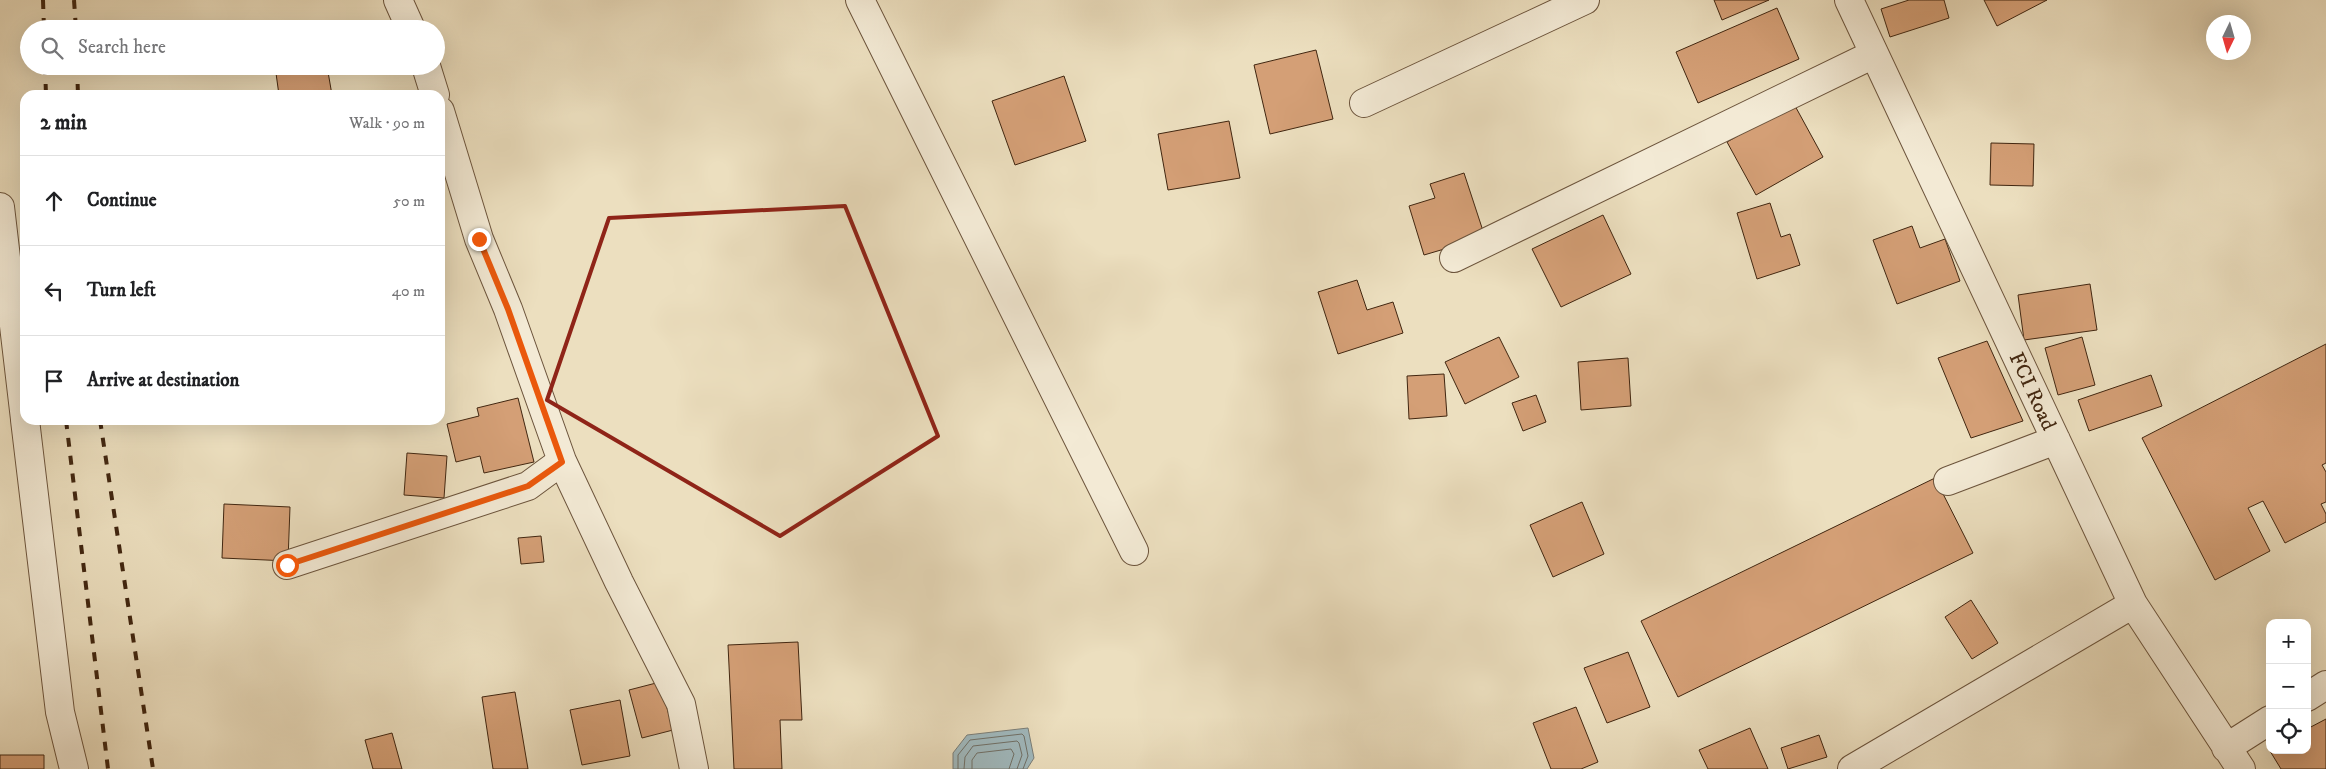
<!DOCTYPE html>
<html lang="en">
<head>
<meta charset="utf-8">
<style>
	:root { --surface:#fff; --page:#f2f2f2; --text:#202124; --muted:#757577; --line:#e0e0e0 }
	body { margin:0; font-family:"IM FELL DW Pica",serif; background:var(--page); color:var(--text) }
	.controls { position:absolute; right:15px; bottom:15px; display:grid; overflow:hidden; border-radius:10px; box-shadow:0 5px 20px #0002 }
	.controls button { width:45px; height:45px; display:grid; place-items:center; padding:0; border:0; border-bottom:1px solid var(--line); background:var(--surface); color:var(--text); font:25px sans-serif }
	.compass { position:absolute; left:2206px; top:15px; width:45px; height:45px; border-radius:50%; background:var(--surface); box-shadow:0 5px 20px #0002; rotate:185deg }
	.stop { position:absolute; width:15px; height:15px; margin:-11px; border:4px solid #ea580c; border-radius:50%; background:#fff }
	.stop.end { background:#ea580c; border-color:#fff; box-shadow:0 1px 5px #0008 }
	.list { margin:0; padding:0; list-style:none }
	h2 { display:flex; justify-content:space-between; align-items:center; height:65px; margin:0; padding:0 20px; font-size:21px }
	h2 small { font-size:16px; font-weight:400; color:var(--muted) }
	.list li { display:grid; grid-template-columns:32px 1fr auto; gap:15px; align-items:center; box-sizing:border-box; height:90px; padding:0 20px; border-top:1px solid var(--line) }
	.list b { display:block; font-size:19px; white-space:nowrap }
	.list em { font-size:16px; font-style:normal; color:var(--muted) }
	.icon { flex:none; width:28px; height:28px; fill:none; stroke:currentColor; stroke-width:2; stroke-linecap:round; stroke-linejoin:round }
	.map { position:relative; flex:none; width:2326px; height:769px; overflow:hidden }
	.search { position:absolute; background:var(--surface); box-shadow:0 5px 20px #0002; left:20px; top:20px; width:425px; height:55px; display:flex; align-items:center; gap:12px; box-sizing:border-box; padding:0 18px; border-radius:28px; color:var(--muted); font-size:19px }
	.panel { position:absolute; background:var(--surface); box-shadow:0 5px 20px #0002; left:20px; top:90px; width:425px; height:335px; border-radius:15px }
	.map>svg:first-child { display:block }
	.water { fill:#a0b9be; stroke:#7a7e78 }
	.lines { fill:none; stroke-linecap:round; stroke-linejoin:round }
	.shore { stroke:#707067; stroke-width:1 }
	.building { fill:#d49f76; stroke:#412610 }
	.minor-casing { stroke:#6c543c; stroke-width:30 }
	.minor { stroke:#f3ead5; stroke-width:28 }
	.rail { stroke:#412610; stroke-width:4; stroke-dasharray:9 9; stroke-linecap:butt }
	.route { stroke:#ea580c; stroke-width:6 }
	.marked { fill:none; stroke:#8f2418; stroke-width:4; stroke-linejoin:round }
	.labels { text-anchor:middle; stroke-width:4; stroke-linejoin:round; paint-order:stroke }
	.street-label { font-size:21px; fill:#412610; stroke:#f3ead5 }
</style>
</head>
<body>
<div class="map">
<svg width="2326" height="769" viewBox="0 0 2326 769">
	<rect width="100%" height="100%" fill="#ecdfbf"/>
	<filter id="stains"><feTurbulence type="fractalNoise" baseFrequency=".004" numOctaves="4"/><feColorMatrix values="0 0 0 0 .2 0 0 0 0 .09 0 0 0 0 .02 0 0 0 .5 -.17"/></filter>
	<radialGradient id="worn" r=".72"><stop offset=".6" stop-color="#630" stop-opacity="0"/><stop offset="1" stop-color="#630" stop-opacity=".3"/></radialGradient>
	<!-- water -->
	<path class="water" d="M1028 728 1034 758 1027 769H953V753L967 735Z"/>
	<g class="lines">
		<!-- shore -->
		<path class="shore" d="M958 769V755L970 740 1022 734 1024 736 1028 756 1023 769
			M964 769 965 757 973 746 1017 741 1019 743 1022 755 1017 769
			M972 769V760L977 753 1011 749 1014 754 1009 769"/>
	</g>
	<!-- building -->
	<path class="building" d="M1714 0H1769L1722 20Z
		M1909 0H1944L1949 18 1890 37 1881 9Z
		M1984 0H2047L1997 26Z
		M1777 8 1799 59 1698 103 1676 52Z
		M1316 50 1333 119 1270 134 1254 65Z
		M275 66H327L332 95H279Z
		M1064 76 1086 141 1015 165 992 101Z
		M1794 104 1823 157 1756 195 1727 142Z
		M1229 121 1240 178 1168 190 1158 134Z
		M1991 143 2034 144 2033 186 1990 185Z
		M1464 173 1485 237 1424 255 1409 206 1435 198 1430 184Z
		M1770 203 1781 237 1790 234 1800 265 1757 279 1737 213Z
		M1603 215 1631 274 1561 307 1532 249Z
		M1912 226 1920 248 1945 239 1960 281 1897 304 1873 240Z
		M1357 280 1367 310 1393 302 1403 333 1338 354 1318 292Z
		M2090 284 2097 330 2024 340 2018 295Z
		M1499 337 1519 377 1465 404 1445 362Z
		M2082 337 2095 385 2058 395 2045 348Z
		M1987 341 2023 421 1971 438 1938 358Z
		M2326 344V463L2322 465 2326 472V502L2321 504 2326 514V522L2285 543 2263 501 2248 508 2270 551 2215 580 2142 438Z
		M1628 358 1631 406 1581 410 1578 362Z
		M1444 374 1447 416 1409 419 1407 376Z
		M2151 375 2162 406 2089 431 2078 400Z
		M1536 395 1546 422 1523 431 1512 403Z
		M518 398 534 462 484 473 480 456 456 462 447 424 479 416 477 408Z
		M407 453 447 456 444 498 404 495Z
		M1935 478 1973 553 1678 697 1641 621Z
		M1582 502 1604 554 1553 577 1530 525Z
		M224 504 290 507 288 561 222 558Z
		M541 536 544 562 521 564 518 538Z
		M1971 600 1998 643 1972 659 1945 617Z
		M798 642 802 720H780L782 769H734L728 645Z
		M1628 652 1650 707 1607 723 1584 668Z
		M660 682 673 730 642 738 629 690Z
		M515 692 528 769H493L482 697Z
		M620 700 630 756 582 765 570 710Z
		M1576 707 1598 762 1581 769H1551L1533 723Z
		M2326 719V769H2281L2270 751 2307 750V729Z
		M1750 728 1768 769H1708L1699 750Z
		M392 733 402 769H373L365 740Z
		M1819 735 1827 757 1788 769 1781 748Z
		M0 755H44V769H0Z"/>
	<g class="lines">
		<defs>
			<path id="minor" d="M398 0 411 29
				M860 0 1134 551
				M1849 0 2133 604 2241 769
				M426 66 435 95
				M1364 103 1585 0
				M0 207 25 419
				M1454 258 1874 54
				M25 420 60 712 74 769
				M562 461 619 582 681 704 694 769
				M1948 481 2056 440
				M287 565 528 486 562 461 508 309 479 239 440 111
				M2307 697 2326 685
				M2226 748 2270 720
				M1852 769 2133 604"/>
		</defs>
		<!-- minor casing -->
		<use href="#minor" class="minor-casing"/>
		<!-- minor -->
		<use href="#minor" class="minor"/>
		<!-- rail -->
		<path class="rail" d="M43 0 44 29
			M74 0 76 29
			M45 66 46 95
			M77 66 78 95
			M66 420 108 769
			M100 420 153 769"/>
	</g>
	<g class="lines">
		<!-- route -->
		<path class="route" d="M287 565 528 486 562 462 508 309 479 239"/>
	</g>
	<!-- marked area -->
	<path class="marked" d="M845 206 938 436 780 536 547 400 609 218Z"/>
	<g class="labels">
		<!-- street labels -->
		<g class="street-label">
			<text transform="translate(2033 391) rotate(65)" y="7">FCI Road</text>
		</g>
	</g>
	<rect width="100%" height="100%" filter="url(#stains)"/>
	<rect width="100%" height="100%" fill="url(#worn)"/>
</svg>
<div class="controls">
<button>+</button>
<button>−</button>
<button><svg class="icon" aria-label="locate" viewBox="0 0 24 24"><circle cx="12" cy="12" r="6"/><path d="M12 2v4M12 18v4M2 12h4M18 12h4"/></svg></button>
</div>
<svg class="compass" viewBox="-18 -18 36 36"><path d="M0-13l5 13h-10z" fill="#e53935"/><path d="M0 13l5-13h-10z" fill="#757577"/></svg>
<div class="stop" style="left:287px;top:565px"></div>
<div class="stop end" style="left:479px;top:239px"></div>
<div class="search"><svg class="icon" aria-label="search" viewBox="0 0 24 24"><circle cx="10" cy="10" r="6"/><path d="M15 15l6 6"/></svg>Search here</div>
<section class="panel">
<h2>2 min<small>Walk · 90 m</small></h2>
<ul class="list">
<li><svg class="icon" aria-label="ahead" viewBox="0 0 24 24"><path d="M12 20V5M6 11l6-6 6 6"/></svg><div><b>Continue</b></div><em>50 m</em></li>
<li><svg class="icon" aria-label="left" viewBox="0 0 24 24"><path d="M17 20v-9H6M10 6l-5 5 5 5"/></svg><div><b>Turn left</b></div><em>40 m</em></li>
<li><svg class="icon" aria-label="arrive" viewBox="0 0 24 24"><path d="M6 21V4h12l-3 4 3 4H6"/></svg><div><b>Arrive at destination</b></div></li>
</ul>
</section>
</div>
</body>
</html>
